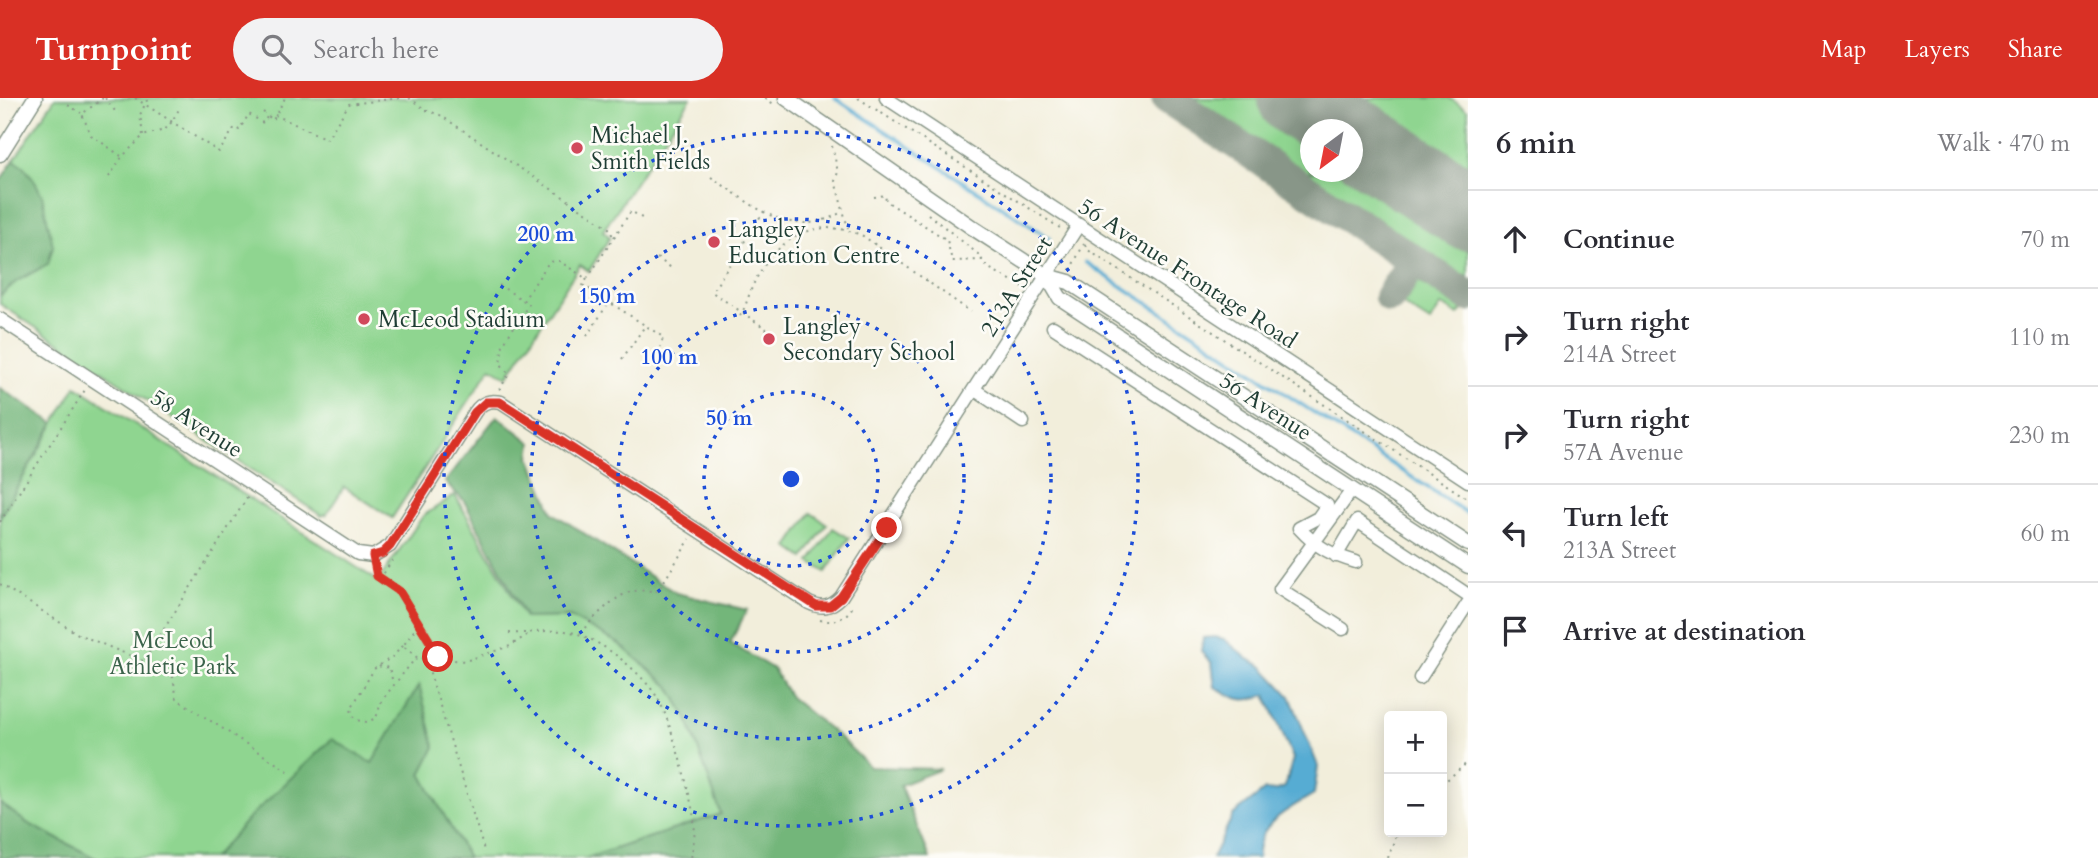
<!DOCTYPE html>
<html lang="en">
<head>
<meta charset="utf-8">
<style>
	:root { --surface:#fff; --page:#f2f2f3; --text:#2b2b33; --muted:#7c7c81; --line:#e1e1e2; --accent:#d93025 }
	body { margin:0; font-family:Cardo,serif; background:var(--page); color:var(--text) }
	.controls { position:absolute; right:21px; bottom:21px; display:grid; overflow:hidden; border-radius:7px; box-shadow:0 4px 18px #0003 }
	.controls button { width:63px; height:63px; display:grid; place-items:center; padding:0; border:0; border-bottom:2px solid var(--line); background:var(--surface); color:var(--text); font:35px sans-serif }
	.compass { position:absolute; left:1300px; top:21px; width:63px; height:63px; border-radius:50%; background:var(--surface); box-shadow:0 4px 18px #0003; rotate:212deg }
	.stop { position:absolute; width:21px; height:21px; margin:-16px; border:5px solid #d93025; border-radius:50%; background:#fff }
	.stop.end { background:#d93025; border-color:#fff; box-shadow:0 2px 7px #0008 }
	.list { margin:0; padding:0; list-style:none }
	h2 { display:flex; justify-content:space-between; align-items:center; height:91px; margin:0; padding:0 28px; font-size:30px }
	h2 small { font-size:23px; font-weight:400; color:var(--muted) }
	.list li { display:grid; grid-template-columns:46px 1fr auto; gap:21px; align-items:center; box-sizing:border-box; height:98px; padding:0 28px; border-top:2px solid var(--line) }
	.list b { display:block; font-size:26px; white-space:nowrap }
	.list p { margin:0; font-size:23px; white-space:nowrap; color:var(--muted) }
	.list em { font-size:23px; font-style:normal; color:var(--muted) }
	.icon { flex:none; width:38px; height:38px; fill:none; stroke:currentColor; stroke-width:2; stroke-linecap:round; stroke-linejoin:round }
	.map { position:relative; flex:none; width:1468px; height:760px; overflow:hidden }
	header { display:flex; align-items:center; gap:42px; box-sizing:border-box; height:98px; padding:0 35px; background:var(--accent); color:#fff }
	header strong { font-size:33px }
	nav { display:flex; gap:38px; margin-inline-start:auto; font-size:24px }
	.search { width:490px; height:63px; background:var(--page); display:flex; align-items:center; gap:18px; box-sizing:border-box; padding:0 24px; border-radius:38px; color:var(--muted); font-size:26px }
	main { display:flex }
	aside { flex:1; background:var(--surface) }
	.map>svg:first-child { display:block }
	.green { fill:#8fd590; stroke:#578962; stroke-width:2 }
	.forest { fill:#73b67a; stroke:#497a57; stroke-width:2 }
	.water { fill:#56acd3; stroke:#3a7484; stroke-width:2 }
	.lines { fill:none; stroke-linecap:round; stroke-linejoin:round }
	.stream { stroke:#56acd3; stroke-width:3.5 }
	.taxiway { stroke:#889688; stroke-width:32 }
	.runway { stroke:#889688; stroke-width:79 }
	.minor-casing { stroke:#889688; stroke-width:15 }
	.major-casing { stroke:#889688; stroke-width:17 }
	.path { stroke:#889688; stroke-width:2; stroke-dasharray:2 5; stroke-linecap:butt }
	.minor { stroke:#fff; stroke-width:12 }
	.major { stroke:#fff; stroke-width:14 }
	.route { stroke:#d93025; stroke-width:9 }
	.ring { fill:none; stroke:#1d4ed8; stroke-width:3.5; stroke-dasharray:3.5 7 }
	.poi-dot { fill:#d1495b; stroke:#fdfcf7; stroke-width:2.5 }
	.labels { text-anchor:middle; stroke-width:5; stroke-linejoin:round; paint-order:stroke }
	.poi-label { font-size:23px; fill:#1f3d34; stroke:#fdfcf7; text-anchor:start }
	.street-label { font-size:23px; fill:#1f3d34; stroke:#fdfcf7 }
	.park-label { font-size:23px; fill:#3b634b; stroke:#fdfcf7 }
	.centre { fill:#1d4ed8; stroke:#fdfcf7; stroke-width:3.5 }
	.ring-label { font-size:21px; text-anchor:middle; font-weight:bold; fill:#1d4ed8; stroke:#fdfcf7; stroke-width:5; stroke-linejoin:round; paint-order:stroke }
</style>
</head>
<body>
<header>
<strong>Turnpoint</strong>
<div class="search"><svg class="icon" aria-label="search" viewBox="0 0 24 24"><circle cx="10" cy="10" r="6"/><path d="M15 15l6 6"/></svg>Search here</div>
<nav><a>Map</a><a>Layers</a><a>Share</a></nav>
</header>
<main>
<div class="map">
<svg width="1468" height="760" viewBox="0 0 1468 760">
	<rect width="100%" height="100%" fill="#fdfcf7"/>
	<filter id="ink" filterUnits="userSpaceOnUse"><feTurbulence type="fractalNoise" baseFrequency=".0143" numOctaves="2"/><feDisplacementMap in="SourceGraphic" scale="14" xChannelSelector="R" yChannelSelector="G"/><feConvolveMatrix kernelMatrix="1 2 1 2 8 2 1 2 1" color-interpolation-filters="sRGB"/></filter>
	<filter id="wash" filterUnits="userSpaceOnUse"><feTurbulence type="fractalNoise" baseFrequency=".00686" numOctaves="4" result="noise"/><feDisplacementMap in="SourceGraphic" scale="28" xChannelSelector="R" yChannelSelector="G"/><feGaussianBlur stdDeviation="1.57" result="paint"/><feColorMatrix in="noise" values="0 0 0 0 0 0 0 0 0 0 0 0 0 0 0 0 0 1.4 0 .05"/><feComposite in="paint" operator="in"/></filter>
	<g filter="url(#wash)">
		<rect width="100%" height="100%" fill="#f2eedb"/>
		<!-- green -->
		<path class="green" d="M55 0H691L603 133 610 139 589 173 580 167 507 279 491 269 392 420 344 389 326 417 324 416 322 418 0 206V83Z
			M1178 0H1259L1310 34V74H1352L1353 61 1468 137V191Z
			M1333 0H1449L1468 12V89Z
			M1412 174 1464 209 1458 217 1444 208H1441L1430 224 1399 204 1397 197Z
			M76 288 378 483 423 418 455 397 525 520 570 519 618 545 669 588 688 622 721 716 587 760H468L421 676 435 649 419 588 372 666 251 718 213 760H95L27 725 0 705V419Z
			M811 415 827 426 804 460 788 449Z
			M833 430 849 440 826 474 810 464Z"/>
		<!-- forest -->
		<path class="forest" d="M14 62 23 68 33 80 42 97 53 148 48 166 17 183 0 198V83Z
			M0 290 54 325 0 419Z
			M497 318 532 345 530 359 553 415 676 495 747 512 730 545 773 571 790 599 839 639 870 669 941 671 900 687 930 760H587L721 716 688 622 669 588 618 545 570 519 526 520 464 403 445 384Z
			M419 587 435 649 421 676 468 760H213L251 718 332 641 372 665Z
			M0 705 27 725 95 760H0Z"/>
		<!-- water -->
		<path class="water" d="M1215 539 1224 541 1248 561 1262 568 1290 598 1318 668 1314 696C1289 711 1256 725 1258 760H1212L1233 717 1265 692 1275 693 1285 689 1293 660 1266 597C1241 606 1237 601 1215 589L1212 565 1201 554 1203 540Z"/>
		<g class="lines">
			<!-- stream -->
			<path class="stream" d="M835 0 1049 140
				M1085 164 1468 416"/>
			<!-- taxiway -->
			<path class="taxiway" d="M1167 0 1468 198
				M1390 199 1414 162"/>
			<!-- runway -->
			<path class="runway" d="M1297 0 1345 32
				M1352 37 1468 113"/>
		</g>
	</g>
	<g filter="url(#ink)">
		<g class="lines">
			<defs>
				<path id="minor" d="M886 0 1468 383
					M0 221 358 456 373 458 390 448 475 314C482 304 489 302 501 304L809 505C822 511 830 510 841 499L1078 128
					M1053 229 1327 407 1318 420 1299 430C1316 449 1332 457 1356 464
					M975 292 1023 324
					M1336 458 1357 423 1468 497
					M1343 531 1280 491 1352 392
					M1420 580 1468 505"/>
				<path id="major" d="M786 0 973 130 1047 178 1069 184 1468 446
					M0 56 35 0
					M1047 178 1060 200 1468 468"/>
			</defs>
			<!-- minor casing -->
			<use href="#minor" class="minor-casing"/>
			<!-- major casing -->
			<use href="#major" class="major-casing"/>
			<!-- path -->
			<path class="path" d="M103 0 82 16 91 37 121 58
				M105 0 115 13
				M135 0 219 54 235 29 239 32 249 16 263 25 267 19
				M409 0 426 12 440 17 604 126 611 132 613 142
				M765 0 775 7
				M858 0 1060 130
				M68 7 81 15
				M263 14 273 22 285 0
				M275 17 327 41 349 6 401 0
				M143 37 140 17 148 0
				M832 48 838 74 835 83 848 130
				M109 79 122 59 143 38 164 32 169 28 181 8
				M711 79C754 107 789 144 842 114
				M874 99 885 97 886 103 947 142 952 163 984 162
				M764 113 712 194 771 234
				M928 116 978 156 987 169 1025 190
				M1085 147 1088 152 1468 401
				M657 160 673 171
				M1070 172 1084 146
				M942 173 946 168
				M587 181 583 187 663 239 661 249
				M499 187 529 206 503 246 500 265 509 276 499 292
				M523 203 549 164 559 163 587 181 631 113 642 120
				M740 218C747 207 749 194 755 183 777 140 816 117 863 138L971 214
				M587 238 609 204
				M622 261 645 228
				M0 424 85 292
				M375 469 377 478 399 493 432 547 454 562 465 563 510 548 527 537
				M380 481 393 461
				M0 486 78 536 143 563 173 579 177 601 291 675
				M820 522C836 525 845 521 854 507
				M418 527 403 548 419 561 436 559
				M509 535C532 537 555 528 578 536 605 545 642 575 657 599 669 617 692 700 694 722 696 735 693 748 691 760
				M580 535C592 522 616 495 635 493 642 492 651 493 658 493L690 441
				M403 548 392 559 374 571 352 609 351 616 356 622 367 624 376 620 382 602 414 562 419 561
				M451 550 432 563 429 572 484 752
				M145 561 249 397
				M379 568 382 570 389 569 393 585
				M1442 686 1468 664
				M1388 760 1397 734"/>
			<!-- minor -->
			<use href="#minor" class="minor"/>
			<!-- major -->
			<use href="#major" class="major"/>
		</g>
	</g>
	<g class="lines" filter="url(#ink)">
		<!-- route -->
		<path class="route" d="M438 559 442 556 432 547 399 493 377 478 373 458 383 455 390 448 475 314 486 304H500L816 508H830L841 499 887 430"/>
	</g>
	<!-- distance rings -->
	<g class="ring">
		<circle cx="791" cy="381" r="87"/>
		<circle cx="791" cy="381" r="173"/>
		<circle cx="791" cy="381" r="260"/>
		<circle cx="791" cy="381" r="347"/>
	</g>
	<!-- markers -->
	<g class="poi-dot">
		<circle cx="577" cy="50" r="7"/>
		<circle cx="714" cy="144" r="7"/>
		<circle cx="364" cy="221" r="7"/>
		<circle cx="769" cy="241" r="7"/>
	</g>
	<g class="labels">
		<!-- poi labels -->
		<g class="poi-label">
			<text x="591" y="45">Michael J.<tspan x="591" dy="26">Smith Fields</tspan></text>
			<text x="728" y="139">Langley<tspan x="728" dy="26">Education Centre</tspan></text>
			<text x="378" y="229">McLeod Stadium</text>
			<text x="783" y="236">Langley<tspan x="783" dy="26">Secondary School</tspan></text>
		</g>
		<!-- street labels -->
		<g class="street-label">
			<text transform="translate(1188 175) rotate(33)" y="8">56 Avenue Frontage Road</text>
			<text transform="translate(1016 188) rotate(-58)" y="8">213A Street</text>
			<text transform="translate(1266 308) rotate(33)" y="8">56 Avenue</text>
			<text transform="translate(197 325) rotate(33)" y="8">58 Avenue</text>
		</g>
		<!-- park labels -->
		<g class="park-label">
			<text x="173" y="550">McLeod<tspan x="173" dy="26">Athletic Park</tspan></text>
		</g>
	</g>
	<circle cx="791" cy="381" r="10" class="centre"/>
	<g class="ring-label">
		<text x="546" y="143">200 m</text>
		<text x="607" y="205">150 m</text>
		<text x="669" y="266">100 m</text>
		<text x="729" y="327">50 m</text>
	</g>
</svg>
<div class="controls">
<button>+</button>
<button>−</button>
</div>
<svg class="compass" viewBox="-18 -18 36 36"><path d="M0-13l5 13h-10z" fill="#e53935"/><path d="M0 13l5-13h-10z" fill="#7c7c81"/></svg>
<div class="stop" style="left:438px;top:559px"></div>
<div class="stop end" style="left:887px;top:430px"></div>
</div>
<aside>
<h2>6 min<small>Walk · 470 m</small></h2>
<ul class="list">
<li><svg class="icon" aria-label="ahead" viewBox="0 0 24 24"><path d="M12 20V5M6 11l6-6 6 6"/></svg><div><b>Continue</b></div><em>70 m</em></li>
<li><svg class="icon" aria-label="right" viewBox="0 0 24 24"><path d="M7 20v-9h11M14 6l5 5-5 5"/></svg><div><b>Turn right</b><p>214A Street</p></div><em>110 m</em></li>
<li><svg class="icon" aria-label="right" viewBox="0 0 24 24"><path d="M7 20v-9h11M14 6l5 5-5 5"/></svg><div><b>Turn right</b><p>57A Avenue</p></div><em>230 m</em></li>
<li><svg class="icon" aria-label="left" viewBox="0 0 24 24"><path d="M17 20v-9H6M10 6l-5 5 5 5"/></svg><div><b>Turn left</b><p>213A Street</p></div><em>60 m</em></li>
<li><svg class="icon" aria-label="arrive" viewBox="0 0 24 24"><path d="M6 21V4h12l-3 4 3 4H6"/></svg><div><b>Arrive at destination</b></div></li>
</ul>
</aside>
</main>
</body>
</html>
